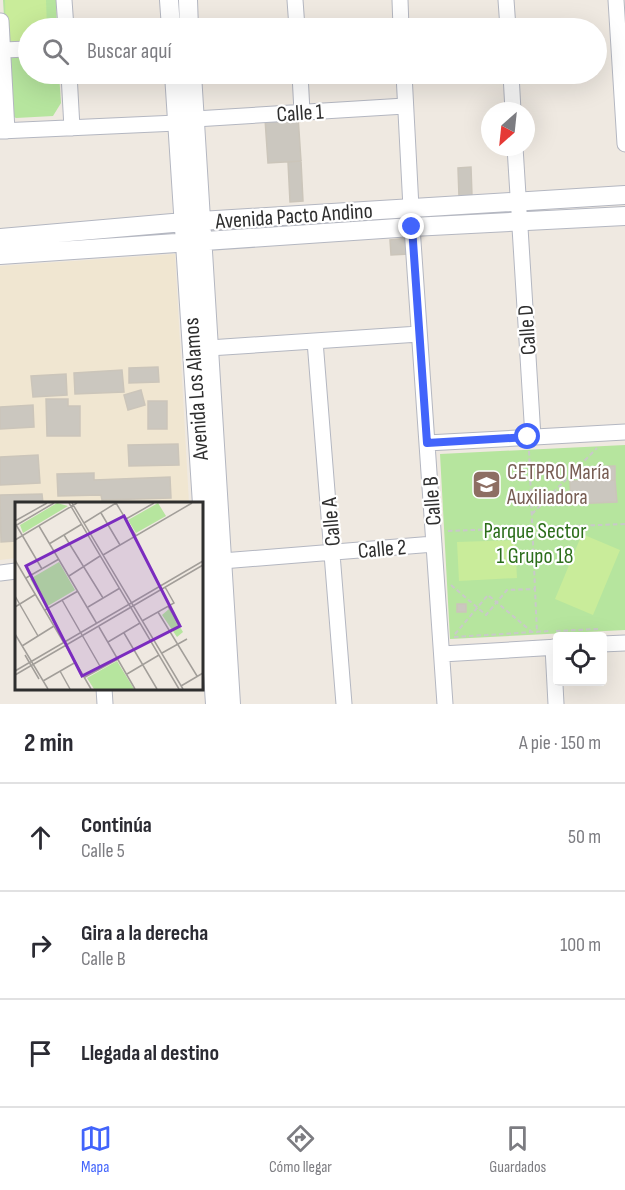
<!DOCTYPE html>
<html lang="es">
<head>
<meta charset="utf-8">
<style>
	:root { --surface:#fff; --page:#f7f7f7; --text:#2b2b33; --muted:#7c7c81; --line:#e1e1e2; --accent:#4264fb }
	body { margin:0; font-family:"Sofia Sans Condensed",sans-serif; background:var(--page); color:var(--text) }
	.controls { position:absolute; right:18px; bottom:18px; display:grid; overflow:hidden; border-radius:6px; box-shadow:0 6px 24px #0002 }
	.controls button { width:54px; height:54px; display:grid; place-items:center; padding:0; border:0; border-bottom:2px solid var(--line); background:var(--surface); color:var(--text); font:30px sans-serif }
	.compass { position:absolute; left:481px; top:102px; width:54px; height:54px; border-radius:50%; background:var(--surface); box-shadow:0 6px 24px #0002; rotate:207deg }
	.stop { position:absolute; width:18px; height:18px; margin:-14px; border:4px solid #4264fb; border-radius:50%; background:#fff }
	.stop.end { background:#4264fb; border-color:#fff; box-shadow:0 2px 6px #0008 }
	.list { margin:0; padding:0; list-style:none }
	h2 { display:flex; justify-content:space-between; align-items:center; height:78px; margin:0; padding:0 24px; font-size:26px }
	h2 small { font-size:20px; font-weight:400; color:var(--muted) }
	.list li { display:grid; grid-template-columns:39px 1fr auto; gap:18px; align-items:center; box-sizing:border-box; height:108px; padding:0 24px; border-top:2px solid var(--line) }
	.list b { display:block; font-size:22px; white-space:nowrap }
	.list p { margin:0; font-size:20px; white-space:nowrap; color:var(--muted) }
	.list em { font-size:20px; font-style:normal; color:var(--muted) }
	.icon { flex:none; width:33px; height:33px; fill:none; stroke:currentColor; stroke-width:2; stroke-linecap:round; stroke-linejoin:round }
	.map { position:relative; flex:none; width:625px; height:704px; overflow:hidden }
	.search { position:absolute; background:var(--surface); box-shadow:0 6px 24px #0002; left:18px; right:18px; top:18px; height:66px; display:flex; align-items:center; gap:15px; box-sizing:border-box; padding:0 21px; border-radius:33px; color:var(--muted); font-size:22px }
	.sheet { height:402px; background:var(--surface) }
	nav { display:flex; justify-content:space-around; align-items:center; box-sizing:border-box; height:84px; border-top:2px solid var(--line); background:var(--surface); font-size:16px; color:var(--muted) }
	nav a { display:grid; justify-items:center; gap:3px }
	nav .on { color:var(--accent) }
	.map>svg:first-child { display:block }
	.education { fill:#f0e6d1 }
	.green { fill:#b6e59e }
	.pitch { fill:#c9ec9a }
	.building { fill:#cbc7bf; stroke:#cbc5ba; stroke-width:1.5 }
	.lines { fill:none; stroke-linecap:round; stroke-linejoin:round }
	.minor-casing { stroke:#b4b7c1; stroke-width:17 }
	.tertiary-casing { stroke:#b4b7c1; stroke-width:20 }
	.path { stroke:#c9c9c9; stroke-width:2; stroke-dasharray:4.5 3; stroke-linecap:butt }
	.minor { stroke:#fff; stroke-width:15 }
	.tertiary { stroke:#fff; stroke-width:18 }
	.route { stroke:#4264fb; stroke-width:8 }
	.labels { text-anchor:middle; stroke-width:4.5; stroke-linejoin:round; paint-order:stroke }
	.street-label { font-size:22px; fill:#2e2e2e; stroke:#fff }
	.education-label { font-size:22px; fill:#785e54; stroke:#fff; text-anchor:start }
	.park-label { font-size:22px; fill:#2c6e1b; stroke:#fff }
	.inset-road { fill:none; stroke:#a29e99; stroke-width:1.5 }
	.view { fill:#7b2cbf; fill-opacity:0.15; stroke:#7b2cbf; stroke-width:3 }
	.inset-edge { fill:none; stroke:#2e2e2e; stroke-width:3 }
</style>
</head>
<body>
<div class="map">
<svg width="625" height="704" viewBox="0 0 625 704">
	<rect width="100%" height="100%" fill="#efe9e1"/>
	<!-- education -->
	<path class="education" d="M175 254 189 503H16V558L0 560V266Z"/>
	<!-- green -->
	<path class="green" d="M3 0H56L57 28H28V74H59L61 103 53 116 16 118 10 115Z
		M625 445V630L450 639 440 454Z"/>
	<!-- pitch -->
	<path class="pitch" d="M5 0H46L47 28H28V42L6 43Z
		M582 534 620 550 593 615 555 599Z
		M515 540 517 578 459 581 457 542Z"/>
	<!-- building -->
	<path class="building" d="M298 116 301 161 268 163 265 119Z
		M301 161 303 201 290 202 288 162Z
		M471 167 472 196 459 197 458 168Z
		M408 238 409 254 391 255 390 240Z
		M158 367 159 382 129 383V368Z
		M122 370 124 392 75 394 74 373Z
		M66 374 67 395 33 397 31 376Z
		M141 390 145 405 128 410 124 395Z
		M46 399H68V406H80V436H47Z
		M148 401H167V429H148Z
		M33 405 34 427 0 429V407Z
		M178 444 179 465 129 466 128 445Z
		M38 455 40 483 0 485V457Z
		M615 466V480L588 481 587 467Z
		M94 473V480L170 477 171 498 102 500 101 495 58 496 57 474Z
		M615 480 617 502 571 504 570 481Z
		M42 494 43 503H16V541L1 542 0 495Z
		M457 604H466V612H457Z"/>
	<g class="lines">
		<defs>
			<path id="minor" d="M64 0 66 28
				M295 0 297 28
				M400 0 401 28
				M506 0 508 28
				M616 0 625 144
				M1 21 7 131
				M3 50 28 49
				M69 74 72 128
				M300 74 302 112
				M404 74 411 208
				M511 74 513 111
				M195 119 405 106
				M0 131 177 123
				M515 147 533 437
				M412 227 445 704
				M315 341 344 704
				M209 348 419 334
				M427 443 625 432
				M222 561 434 544
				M0 573 16 571
				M602 644 625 643
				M553 647 556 704
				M442 654 558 647
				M104 688 105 704"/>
			<path id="tertiary" d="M169 0 171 28
				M188 0 189 28
				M174 74 215 704
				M192 74 231 704
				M0 238 184 222 625 195
				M0 255 412 227 625 216"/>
		</defs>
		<!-- minor casing -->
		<use href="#minor" class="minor-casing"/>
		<!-- tertiary casing -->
		<use href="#tertiary" class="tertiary-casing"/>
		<!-- path -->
		<path class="path" d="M529 451 535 589
			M532 514 597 448
			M448 531 625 524
			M451 585 486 615 507 590 535 589 537 633
			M556 631 598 629
			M455 634 488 595 532 632
			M454 637 550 631"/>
		<!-- minor -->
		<use href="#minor" class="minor"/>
		<!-- tertiary -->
		<use href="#tertiary" class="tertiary"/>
	</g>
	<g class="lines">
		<!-- route -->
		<path class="route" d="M412 227 427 443 528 437"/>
	</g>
	<!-- icons -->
	<defs>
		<symbol id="university-square" viewBox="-11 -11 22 22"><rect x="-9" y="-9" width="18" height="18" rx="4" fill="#8d6e63" stroke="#fff"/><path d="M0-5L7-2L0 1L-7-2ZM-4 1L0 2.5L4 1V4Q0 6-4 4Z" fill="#fff"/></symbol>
	</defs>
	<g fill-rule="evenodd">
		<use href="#university-square" x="470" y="468" width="33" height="33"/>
	</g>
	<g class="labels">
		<!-- street labels -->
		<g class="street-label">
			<text transform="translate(300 112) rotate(-4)" y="8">Calle 1</text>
			<text transform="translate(294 215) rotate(-4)" y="8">Avenida Pacto Andino</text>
			<text transform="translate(526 330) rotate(-94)" y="8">Calle D</text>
			<text transform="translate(195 389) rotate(-94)" y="8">Avenida Los Alamos</text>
			<text transform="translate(431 501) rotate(-94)" y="8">Calle B</text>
			<text transform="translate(330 522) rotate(-95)" y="8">Calle A</text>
			<text transform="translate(382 548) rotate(-5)" y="8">Calle 2</text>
		</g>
		<!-- education labels -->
		<g class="education-label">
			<text x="507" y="479">CETPRO María<tspan x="507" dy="25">Auxiliadora</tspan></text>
		</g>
		<!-- park labels -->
		<g class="park-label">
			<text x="535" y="538">Parque Sector<tspan x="535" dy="25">1 Grupo 18</tspan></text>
		</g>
	</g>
	<!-- overview -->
	<g transform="translate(15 502)">
		<rect width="188" height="188" fill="#efe9e1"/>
		<path d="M42 1 53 4 8 31 5 23ZM143 1 151 14 121 31 113 18ZM44 60 60 88 31 105 15 77ZM154 107 168 130 162 135 147 113ZM102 159 119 187H79L72 176Z" fill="#b6e59e"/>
		<path class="inset-road" d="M54 1 164 187M57 1 168 187M101 1 121 34M86 11 105 43M111 17 139 1M0 19 32 1M0 21 27 67M69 21 101 1M0 24 39 1M24 24 82 122M49 33 88 96M0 38 62 1M34 42 67 22M88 53 177 1M0 58 49 141M54 74 85 54M11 76 44 57M0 94 23 134M47 98 86 166M153 104 163 121M0 105 21 92M73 105 105 86M30 108 63 89M143 110 182 174M127 119 159 101 150 85M84 125 120 187M109 131 142 187M0 132 33 187M93 140 125 121M7 144 39 124M51 144 76 187M147 151 172 137M10 153 24 177M0 169 188 59M45 169 55 187M112 172 144 153M0 173 188 63M70 175 103 157M28 179 61 160M166 184 188 171"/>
		<path class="view" d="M109 14 165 124 67 174 11 64Z"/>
		<rect width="188" height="188" class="inset-edge"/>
	</g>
</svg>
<div class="controls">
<button><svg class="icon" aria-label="locate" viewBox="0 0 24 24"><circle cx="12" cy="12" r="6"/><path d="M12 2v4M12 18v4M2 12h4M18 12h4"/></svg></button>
</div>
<svg class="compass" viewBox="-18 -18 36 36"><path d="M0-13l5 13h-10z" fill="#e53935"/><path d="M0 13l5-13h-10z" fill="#7c7c81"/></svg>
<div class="stop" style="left:528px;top:437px"></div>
<div class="stop end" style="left:412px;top:227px"></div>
<div class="search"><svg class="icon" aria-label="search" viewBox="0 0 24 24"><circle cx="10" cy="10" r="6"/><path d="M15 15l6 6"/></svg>Buscar aquí</div>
</div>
<section class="sheet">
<h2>2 min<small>A pie · 150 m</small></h2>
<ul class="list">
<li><svg class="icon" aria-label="ahead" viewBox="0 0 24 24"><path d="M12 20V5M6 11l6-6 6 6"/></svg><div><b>Continúa</b><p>Calle 5</p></div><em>50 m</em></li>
<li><svg class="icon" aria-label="right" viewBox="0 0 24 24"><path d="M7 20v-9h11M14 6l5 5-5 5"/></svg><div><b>Gira a la derecha</b><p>Calle B</p></div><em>100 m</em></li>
<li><svg class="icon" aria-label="arrive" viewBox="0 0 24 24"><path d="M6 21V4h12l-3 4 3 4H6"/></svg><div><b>Llegada al destino</b></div></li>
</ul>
</section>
<nav>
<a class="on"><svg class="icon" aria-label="map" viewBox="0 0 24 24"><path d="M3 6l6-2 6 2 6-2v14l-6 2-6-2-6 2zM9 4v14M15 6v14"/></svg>Mapa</a>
<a><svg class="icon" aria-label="directions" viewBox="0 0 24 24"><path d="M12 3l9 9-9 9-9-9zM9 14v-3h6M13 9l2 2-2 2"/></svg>Cómo llegar</a>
<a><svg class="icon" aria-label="saved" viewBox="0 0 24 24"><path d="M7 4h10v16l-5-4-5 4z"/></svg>Guardados</a>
</nav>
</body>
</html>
